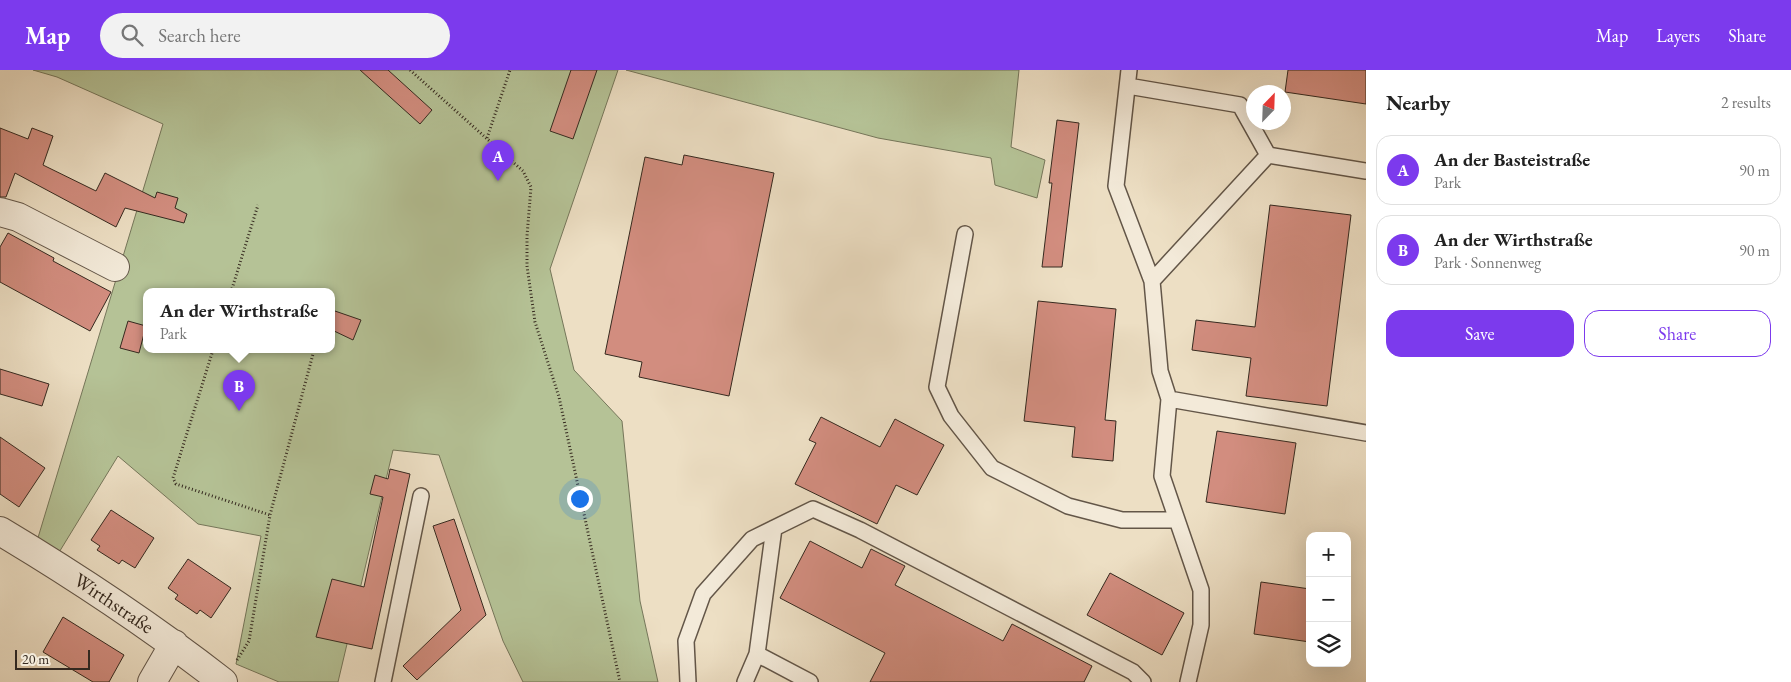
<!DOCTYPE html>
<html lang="en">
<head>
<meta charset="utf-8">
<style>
	:root { --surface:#fff; --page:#f2f2f2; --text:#222; --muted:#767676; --line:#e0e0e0; --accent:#7c3aed }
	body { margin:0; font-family:"EB Garamond",serif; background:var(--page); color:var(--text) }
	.controls { position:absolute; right:15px; bottom:15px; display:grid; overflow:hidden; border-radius:10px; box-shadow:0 5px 20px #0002 }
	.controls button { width:45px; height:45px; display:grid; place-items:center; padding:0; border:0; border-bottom:1px solid var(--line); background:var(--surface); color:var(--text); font:25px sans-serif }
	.compass { position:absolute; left:1246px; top:15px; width:45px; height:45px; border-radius:50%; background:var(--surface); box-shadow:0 5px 20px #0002; rotate:23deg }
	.scale { position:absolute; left:15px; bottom:12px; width:75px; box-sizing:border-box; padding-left:5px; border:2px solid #35291f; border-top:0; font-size:14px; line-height:18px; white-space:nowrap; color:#35291f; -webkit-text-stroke:4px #f3ead9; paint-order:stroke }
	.you { position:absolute; left:579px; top:428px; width:18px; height:18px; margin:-12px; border:4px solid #fff; border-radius:50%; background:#1a73e8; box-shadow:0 0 0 8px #1a73e833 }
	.badge { display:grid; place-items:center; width:32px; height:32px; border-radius:50%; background:var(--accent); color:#fff; font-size:16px; font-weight:700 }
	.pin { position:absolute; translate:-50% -41px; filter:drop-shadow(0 1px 2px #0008) }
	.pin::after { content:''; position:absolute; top:26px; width:18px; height:15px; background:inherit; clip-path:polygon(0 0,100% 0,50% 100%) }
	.popup { position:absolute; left:143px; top:218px; width:192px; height:65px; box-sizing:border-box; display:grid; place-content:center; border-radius:10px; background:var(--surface); filter:drop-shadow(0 1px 4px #0005); font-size:16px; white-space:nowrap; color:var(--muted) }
	.popup b { font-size:19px; color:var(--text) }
	.popup::after { content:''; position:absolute; left:50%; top:100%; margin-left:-10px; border:10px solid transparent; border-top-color:var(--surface) }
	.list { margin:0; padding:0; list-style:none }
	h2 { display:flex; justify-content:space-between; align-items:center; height:65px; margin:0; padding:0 20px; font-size:21px }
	h2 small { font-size:16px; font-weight:400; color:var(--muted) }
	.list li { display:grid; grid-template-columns:32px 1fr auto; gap:15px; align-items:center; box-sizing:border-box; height:70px; margin:0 10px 10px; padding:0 10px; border:1px solid var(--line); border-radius:15px }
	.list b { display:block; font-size:19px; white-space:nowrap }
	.list p { margin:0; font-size:16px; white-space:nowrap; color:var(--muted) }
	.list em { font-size:16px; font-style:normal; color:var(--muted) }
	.actions { display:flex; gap:10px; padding:15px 20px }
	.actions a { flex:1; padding:11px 0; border:1px solid var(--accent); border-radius:15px; text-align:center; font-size:18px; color:var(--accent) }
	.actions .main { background:var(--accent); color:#fff }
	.icon { flex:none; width:28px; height:28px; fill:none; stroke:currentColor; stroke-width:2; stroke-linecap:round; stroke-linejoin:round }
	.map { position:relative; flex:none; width:1366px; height:612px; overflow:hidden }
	header { display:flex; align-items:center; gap:30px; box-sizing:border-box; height:70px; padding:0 25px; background:var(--accent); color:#fff }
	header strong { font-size:24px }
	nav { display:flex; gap:28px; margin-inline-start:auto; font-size:18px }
	.search { width:350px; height:45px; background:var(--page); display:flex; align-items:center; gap:12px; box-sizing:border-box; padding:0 18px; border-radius:28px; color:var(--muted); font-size:19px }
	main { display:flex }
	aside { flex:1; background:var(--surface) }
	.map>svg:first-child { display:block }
	.green { fill:#b5c296; stroke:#75765a; fill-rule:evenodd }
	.building { fill:#d28d7f; stroke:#35291f }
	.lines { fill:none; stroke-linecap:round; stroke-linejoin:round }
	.lane-casing { stroke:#635648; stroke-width:18 }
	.street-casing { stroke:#635648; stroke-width:30 }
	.path { stroke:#35291f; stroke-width:3; stroke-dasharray:1 2.5; stroke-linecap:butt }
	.lane { stroke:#f3ead9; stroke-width:15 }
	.street { stroke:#f3ead9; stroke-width:28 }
	.labels { text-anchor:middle; stroke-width:5; stroke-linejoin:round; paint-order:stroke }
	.street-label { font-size:20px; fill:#35291f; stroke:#f3ead9 }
</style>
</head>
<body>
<header>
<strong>Map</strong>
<div class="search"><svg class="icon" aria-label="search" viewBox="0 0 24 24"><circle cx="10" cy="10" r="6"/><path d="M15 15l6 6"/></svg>Search here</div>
<nav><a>Map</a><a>Layers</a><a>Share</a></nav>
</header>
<main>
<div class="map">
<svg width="1366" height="612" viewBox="0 0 1366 612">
	<rect width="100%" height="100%" fill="#eddfc4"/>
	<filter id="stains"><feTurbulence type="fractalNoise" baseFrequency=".004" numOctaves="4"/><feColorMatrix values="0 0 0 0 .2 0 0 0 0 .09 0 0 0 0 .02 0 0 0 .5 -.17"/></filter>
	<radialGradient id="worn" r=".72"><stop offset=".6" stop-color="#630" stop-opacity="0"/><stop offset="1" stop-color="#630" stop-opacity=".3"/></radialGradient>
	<!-- green -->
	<path class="green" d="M33 0H618L550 199 574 300 622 351 640 531 658 612H523L503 571 439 385 393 380 338 612H279L236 594 261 466 198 454 118 386 58 484 37 471 163 54 57 7ZM146 222H332V280H146Z
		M626 0H1019L1011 77 1045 90 1037 128 995 115 991 88 878 68Z"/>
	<!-- building -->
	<path class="building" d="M360 0H388L432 40 420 54Z
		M571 0H597L573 69 550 61Z
		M1288 0H1366V34L1285 22Z
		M1057 50 1079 53 1062 197H1042L1052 113H1049Z
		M0 58 28 69 32 58 53 66 43 95 96 121 105 103 155 128 157 122 178 128 175 138 187 144 184 153 125 138 116 157 15 103 6 127H0Z
		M684 85 774 103 729 326 639 307 642 292 605 284 645 87 682 95Z
		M1270 135 1351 145 1327 336 1246 326 1251 288 1192 280 1196 250 1255 257Z
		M8 163 54 188 53 191 111 222 90 261 0 212V177Z
		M1038 231 1116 239 1105 350 1116 351 1113 391 1072 387 1075 357 1024 351Z
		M332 240 361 250 353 270 332 260Z
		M128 251 146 256 139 283 120 278Z
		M0 299 49 314 42 336 0 324Z
		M821 347 880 377 895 349 944 375 917 425 896 415 877 454 795 414 816 373 809 370Z
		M1217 361 1296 373 1285 444 1206 432Z
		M0 367 45 398 19 437 0 424Z
		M390 399 410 404 372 579 316 567 332 509 364 517 383 427 370 424 375 405 388 409Z
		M111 440 154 468 135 498 122 490 119 494 97 480 100 476 91 470Z
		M454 449 486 545 417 610 403 596 461 540 433 456Z
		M810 471 862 498 871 479 905 496 895 515 1003 571 1012 554 1092 596 1084 612H870L885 583 780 528Z
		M188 489 231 518 211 548 200 540 197 544 175 529 178 525 168 518Z
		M1110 503 1184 543 1162 585 1087 545Z
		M1261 512 1310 519V572L1254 564Z
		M63 547 124 585 109 612H93L43 582Z"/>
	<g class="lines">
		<defs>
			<path id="lane" d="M1129 0 1116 116 1152 211 1160 301 1169 329 1162 406 1201 520V555L1188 612
				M1128 16 1240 35 1268 85 1366 101
				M965 164 937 317 951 346 992 398 1068 436 1122 450H1175
				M1152 211 1268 85
				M1169 329 1366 363
				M757 584 810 612
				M383 612 421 426
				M688 612 686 571 703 524 752 469 813 439 860 460 1133 602 1143 612
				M745 612 757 584 774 458"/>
			<path id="street" d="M0 142 18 147 115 197
				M0 461C77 507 152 557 223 612
				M152 612 174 574"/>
		</defs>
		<!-- lane casing -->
		<use href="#lane" class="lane-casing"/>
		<!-- street casing -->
		<use href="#street" class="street-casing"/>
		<!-- path -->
		<path class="path" d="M410 0 523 101 531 117 527 166V196L535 252 559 327 620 612
			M487 68 510 0
			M231 222 258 135
			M213 280 173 408 176 414 270 445
			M237 590 249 571 270 445 313 284"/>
		<!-- lane -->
		<use href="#lane" class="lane"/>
		<!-- street -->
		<use href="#street" class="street"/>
	</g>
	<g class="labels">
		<!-- street labels -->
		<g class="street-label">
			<text transform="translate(114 533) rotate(34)" y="7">Wirthstraße</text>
		</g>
	</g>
	<rect width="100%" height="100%" filter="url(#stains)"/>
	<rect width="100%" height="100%" fill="url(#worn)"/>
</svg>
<div class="controls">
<button>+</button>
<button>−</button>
<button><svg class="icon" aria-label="layers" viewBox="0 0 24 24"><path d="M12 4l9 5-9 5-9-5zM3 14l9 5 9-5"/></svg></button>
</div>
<svg class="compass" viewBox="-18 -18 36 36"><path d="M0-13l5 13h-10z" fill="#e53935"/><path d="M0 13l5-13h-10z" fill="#767676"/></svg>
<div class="scale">20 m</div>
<div class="you"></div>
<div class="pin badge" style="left:498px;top:111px">A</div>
<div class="pin badge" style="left:239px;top:341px">B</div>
<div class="popup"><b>An der Wirthstraße</b>Park</div>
</div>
<aside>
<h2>Nearby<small>2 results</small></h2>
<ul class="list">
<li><span class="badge">A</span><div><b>An der Basteistraße</b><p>Park</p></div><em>90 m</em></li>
<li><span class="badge">B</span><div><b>An der Wirthstraße</b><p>Park · Sonnenweg</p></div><em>90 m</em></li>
</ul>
<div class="actions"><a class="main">Save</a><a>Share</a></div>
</aside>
</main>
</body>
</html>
